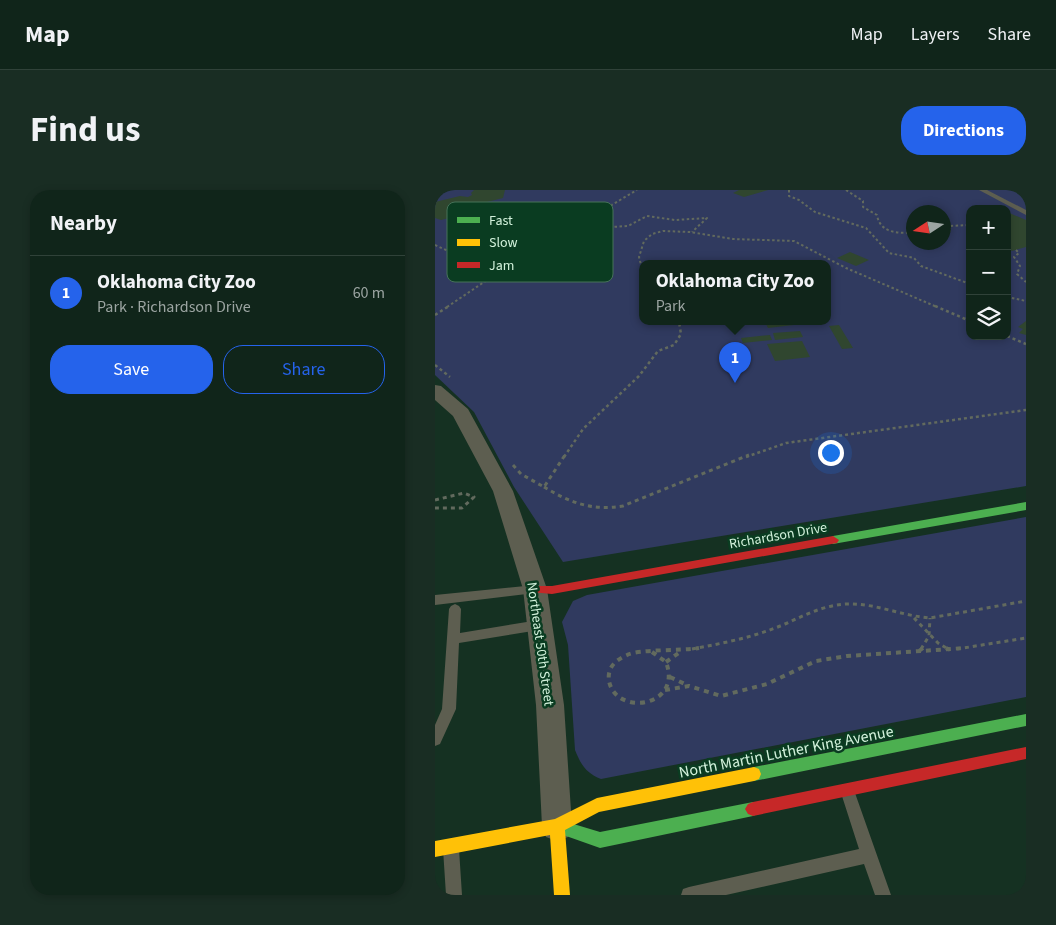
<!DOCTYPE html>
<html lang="en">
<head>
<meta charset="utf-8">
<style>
	:root { --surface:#10251a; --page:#192d23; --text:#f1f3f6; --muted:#9ca5a2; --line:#304239; --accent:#2563eb }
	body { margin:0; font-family:"Source Sans 3",sans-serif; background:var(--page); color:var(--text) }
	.controls { position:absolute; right:15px; top:15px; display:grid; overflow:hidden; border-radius:10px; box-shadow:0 2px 8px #0003 }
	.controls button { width:45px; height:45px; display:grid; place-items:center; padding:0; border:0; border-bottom:1px solid var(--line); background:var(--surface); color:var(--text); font:25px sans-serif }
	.compass { position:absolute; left:471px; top:15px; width:45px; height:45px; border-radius:50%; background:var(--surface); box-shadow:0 2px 8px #0003; rotate:258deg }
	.you { position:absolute; left:395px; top:262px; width:18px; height:18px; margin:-12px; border:4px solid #fff; border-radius:50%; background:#1a73e8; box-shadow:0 0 0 8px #1a73e833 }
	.badge { display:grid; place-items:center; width:32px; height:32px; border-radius:50%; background:var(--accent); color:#fff; font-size:16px; font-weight:700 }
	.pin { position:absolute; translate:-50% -41px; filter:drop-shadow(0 1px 2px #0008) }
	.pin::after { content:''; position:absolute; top:26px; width:18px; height:15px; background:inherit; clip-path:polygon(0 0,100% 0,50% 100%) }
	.popup { position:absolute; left:204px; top:70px; width:192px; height:65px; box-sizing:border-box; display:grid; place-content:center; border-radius:10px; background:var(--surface); filter:drop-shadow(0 1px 4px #0005); font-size:16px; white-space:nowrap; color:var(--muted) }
	.popup b { font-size:19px; color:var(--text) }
	.popup::after { content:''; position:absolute; left:50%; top:100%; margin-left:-10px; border:10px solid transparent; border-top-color:var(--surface) }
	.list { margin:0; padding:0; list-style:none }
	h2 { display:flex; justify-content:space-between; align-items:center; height:65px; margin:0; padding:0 20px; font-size:21px }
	h2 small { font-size:16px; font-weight:400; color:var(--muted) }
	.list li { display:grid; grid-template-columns:32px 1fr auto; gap:15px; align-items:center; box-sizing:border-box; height:75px; padding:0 20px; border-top:1px solid var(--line) }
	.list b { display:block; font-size:19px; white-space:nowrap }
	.list p { margin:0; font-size:16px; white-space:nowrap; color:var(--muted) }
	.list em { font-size:16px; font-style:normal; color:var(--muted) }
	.actions { display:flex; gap:10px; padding:15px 20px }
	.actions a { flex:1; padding:11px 0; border:1px solid var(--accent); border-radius:20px; text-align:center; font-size:18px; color:var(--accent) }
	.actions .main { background:var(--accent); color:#fff }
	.icon { flex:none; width:28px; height:28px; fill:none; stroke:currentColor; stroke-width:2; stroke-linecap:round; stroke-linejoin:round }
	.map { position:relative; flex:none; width:591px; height:705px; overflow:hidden; border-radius:20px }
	header { display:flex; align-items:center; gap:30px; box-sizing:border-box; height:70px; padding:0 25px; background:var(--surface); border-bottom:1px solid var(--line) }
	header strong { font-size:24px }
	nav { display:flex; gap:28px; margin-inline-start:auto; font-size:18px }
	.intro { display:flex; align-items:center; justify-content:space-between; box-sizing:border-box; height:120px; padding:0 30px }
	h1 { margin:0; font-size:35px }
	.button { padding:12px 22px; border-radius:20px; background:var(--accent); color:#fff; font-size:18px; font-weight:700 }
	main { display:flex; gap:30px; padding:0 30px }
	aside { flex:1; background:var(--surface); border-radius:20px; box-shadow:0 2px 8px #0003 }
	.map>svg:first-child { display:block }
	.green { fill:#303a5f; fill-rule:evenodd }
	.building { fill:#30462f }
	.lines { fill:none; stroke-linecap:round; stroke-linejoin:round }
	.path-far3 { stroke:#626a5e; stroke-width:2; stroke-dasharray:2.5 2.5; stroke-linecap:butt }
	.path-far2 { stroke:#626a5e; stroke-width:2.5; stroke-dasharray:3 3; stroke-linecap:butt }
	.path-far1 { stroke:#626a5e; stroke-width:3; stroke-dasharray:4 4; stroke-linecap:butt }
	.path { stroke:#626a5e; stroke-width:4; stroke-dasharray:5 5; stroke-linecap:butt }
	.lane { fill:#5d5e50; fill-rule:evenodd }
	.street { fill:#5d5e50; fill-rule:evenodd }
	.fast { fill:#4caf50; fill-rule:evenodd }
	.slow { fill:#ffc107; fill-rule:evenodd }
	.jam { fill:#c62828; fill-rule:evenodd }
	.labels { text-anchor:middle; stroke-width:5; stroke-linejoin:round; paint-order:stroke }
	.street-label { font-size:14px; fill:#d2f1db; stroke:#0a3c21 }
	.near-street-label { font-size:16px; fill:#d2f1db; stroke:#0a3c21 }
	.key { fill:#0a3c21; stroke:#467259; stroke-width:1 }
	.key-label { font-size:14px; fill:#d2f1db }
</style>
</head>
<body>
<header>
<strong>Map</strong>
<nav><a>Map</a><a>Layers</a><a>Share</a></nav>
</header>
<div class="intro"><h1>Find us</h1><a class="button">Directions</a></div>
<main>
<aside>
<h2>Nearby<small></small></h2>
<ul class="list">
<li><span class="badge">1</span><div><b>Oklahoma City Zoo</b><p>Park · Richardson Drive</p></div><em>60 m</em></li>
</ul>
<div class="actions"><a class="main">Save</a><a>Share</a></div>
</aside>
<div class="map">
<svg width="591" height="705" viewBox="0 0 591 705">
	<rect width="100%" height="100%" fill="#153122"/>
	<!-- green -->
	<path class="green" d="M0 0H591V296L128 372 79 297 39 222 0 185ZM535 19H572V146H535ZM478 22H508V52H478ZM208 74H392V132H208Z
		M591 327V507L166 589C151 583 146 575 140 560L133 455 127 432 138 411 152 405Z"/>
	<!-- building -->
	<path class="building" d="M39 0H70L68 8 40 15 37 22 6 30 0 28V12L25 6 33 7 37 5 36 3Z
		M304 0H333L309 7 298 3Z
		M572 22 591 30V57L577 61 572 58Z
		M64 28 71 32 47 39 41 36Z
		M415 62 434 70 421 76 402 68Z
		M591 131V145L584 143 588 139 583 137Z
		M330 132H376V133L333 138Z
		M404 135 418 158 407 159 394 136Z
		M365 141 368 147 340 150 338 143Z
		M335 145 337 150 308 153 306 148Z
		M367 151 375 167 340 171 332 154Z"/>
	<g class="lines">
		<!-- path-far3 -->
		<path class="path-far3" d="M354 0V6L364 10 380 22 431 38 454 63 479 68 486 76 535 94
			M411 0 428 11V17L442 25C445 43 463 44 478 42
			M161 23 166 32 176 37 193 36 212 26 240 30 272 28 257 42
			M508 41H516L514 36 535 35
			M0 55 61 83 202 0
			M581 60 584 63 579 67 585 76 582 84 591 92
			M208 83 204 67 209 51 217 44 228 41 255 42 298 49 359 51 411 78 502 117
			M572 107 591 111
			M12 117 61 84"/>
		<!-- path-far2 -->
		<path class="path-far2" d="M500 116 535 131
			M0 125 14 116
			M572 146 591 154
			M0 175 15 187
			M129 267 148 239 204 186 223 161 239 155 246 144 244 132
			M311 267 351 253 591 220"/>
		<!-- path-far1 -->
		<path class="path-far1" d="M78 275 86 284 109 297 130 265
			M109 297C136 313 157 321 188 316L314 265
			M0 310 29 303 39 307 27 318H0
			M479 428 503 453 513 459
			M257 459C289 453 320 447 350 434 370 425 389 415 412 414 440 413 467 426 495 428L591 411
			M486 459 494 446 495 428
			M522 459 591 448"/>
		<!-- path -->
		<path class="path" d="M511 458 515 460
			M484 461 488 458
			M217 462 231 472C248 517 181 527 174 491 172 477 181 470 192 465 203 459 247 461 264 458
			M231 472 245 462
			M235 487 254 496
			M230 500 254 496 286 506 332 494 381 471 412 466 530 458"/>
		<!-- lane -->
		<path class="lane" d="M544 0H552L591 20V25Z
			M100 395 104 396 106 399 104 402 100 403 0 415V405Z
			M20 414 24 416 26 419 25 443 104 430 108 432 110 435 108 438 104 440 24 453 21 519 5 554 0 556V535L7 519 14 419 16 416Z
			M413 596 418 598 420 603 456 705H440L429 674 291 705H246L248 699 254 697 424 659 406 603 408 598Z
			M16 651 22 653 24 659 27 705H11L8 659 10 653Z"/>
		<!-- street -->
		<path class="street" d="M0 195 6 196 33 219 78 301 112 399 129 515 137 636 133 647 122 651 111 647 107 636 101 515 88 399 58 301 18 226 0 210Z"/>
		<!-- fast -->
		<path class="fast" d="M591 312V320L398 354 392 350 398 346Z
			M591 524V536L319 591 314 589 312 584 314 579 319 577Z
			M318 612 323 614 326 619 323 624 318 626 165 658 117 641 114 636 117 631 122 629 165 642Z"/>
		<!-- slow -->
		<path class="slow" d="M319 577 324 579 326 584 324 589 319 591 164 622 130 640 135 705H119L115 645 0 667V651L120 629 162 608Z"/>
		<!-- jam -->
		<path class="jam" d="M398 346 404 350 402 353 117 404 96 402 94 399 96 396H117Z
			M591 557V569L318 626 313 624 310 619 313 614 318 612Z"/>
	</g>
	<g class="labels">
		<!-- street labels -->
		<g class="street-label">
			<text transform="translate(343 345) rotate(-10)" y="5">Richardson Drive</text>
			<text transform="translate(106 454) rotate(82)" y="5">Northeast 50th Street</text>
		</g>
		<!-- near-street labels -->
		<g class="near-street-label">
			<text transform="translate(351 561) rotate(-11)" y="6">North Martin Luther King Avenue</text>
		</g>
	</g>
	<!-- legend -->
	<rect x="12" y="12" width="166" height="80" rx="8" class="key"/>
	<rect x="22" y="27" width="23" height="6" fill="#4caf50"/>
	<rect x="22" y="49" width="23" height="7" fill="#ffc107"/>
	<rect x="22" y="72" width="23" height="6" fill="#c62828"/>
	<g class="key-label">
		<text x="54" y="35">Fast</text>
		<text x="54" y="57">Slow</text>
		<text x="54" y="80">Jam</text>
	</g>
</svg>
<div class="controls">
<button>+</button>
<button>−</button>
<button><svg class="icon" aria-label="layers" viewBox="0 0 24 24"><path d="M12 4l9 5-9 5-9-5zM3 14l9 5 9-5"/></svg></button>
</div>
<svg class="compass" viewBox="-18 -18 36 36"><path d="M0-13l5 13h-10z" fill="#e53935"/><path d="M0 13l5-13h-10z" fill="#9ca5a2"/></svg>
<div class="you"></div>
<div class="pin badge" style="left:300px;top:193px">1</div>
<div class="popup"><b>Oklahoma City Zoo</b>Park</div>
</div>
</main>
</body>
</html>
